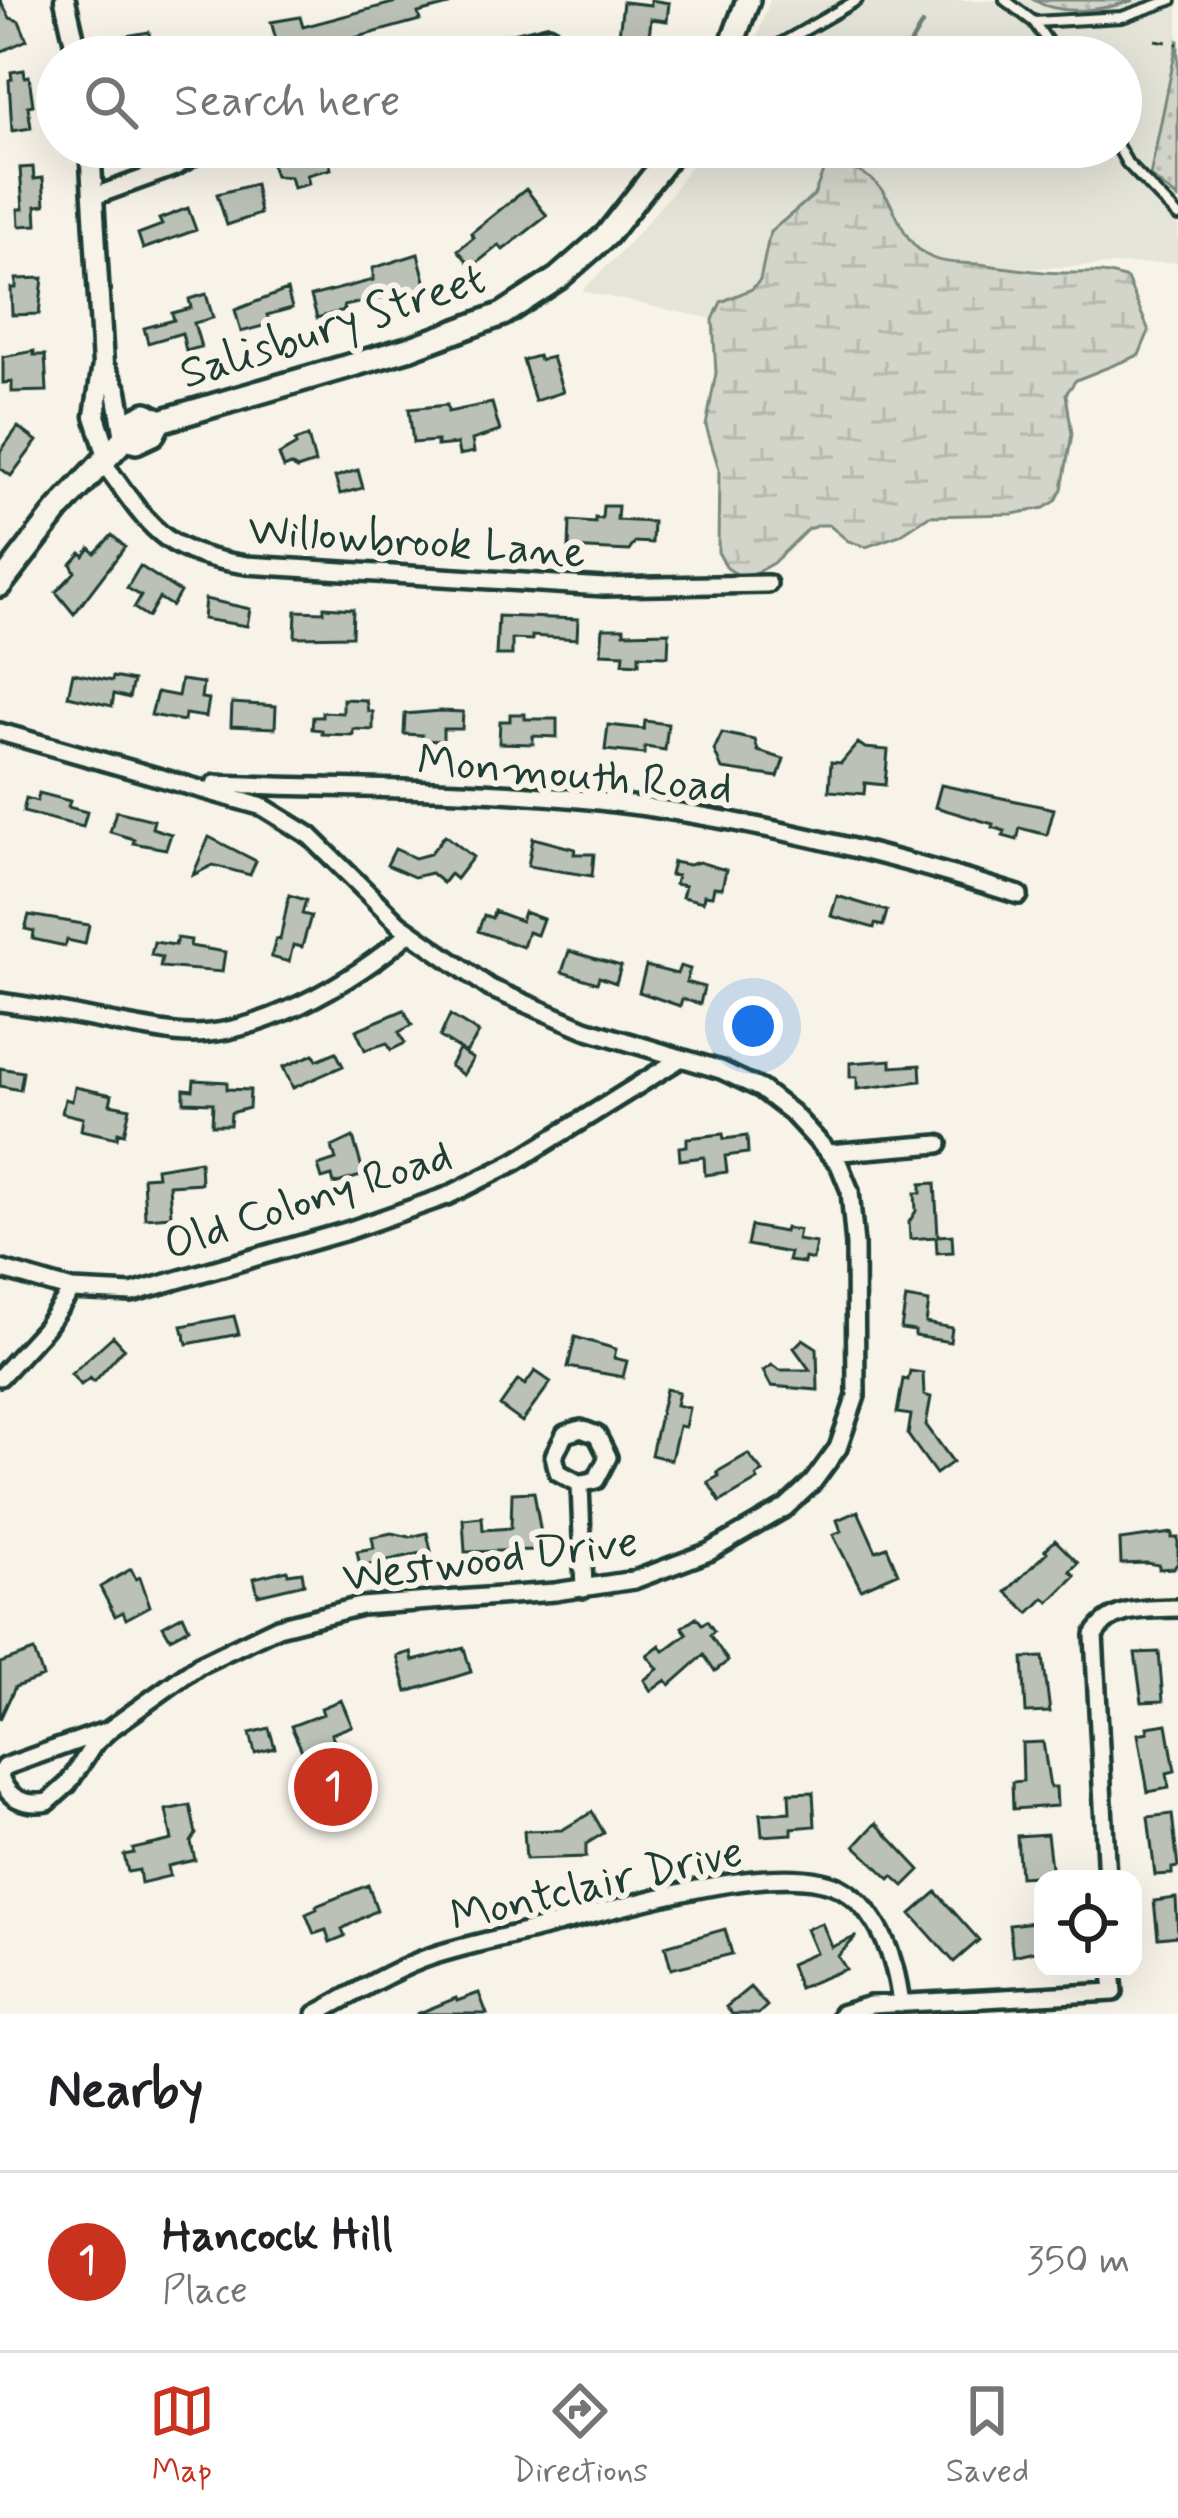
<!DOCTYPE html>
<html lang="en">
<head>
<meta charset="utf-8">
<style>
	:root { --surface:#fff; --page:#f2f2f2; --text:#202124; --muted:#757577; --line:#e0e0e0; --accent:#c8321e }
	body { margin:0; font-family:Mynerve,sans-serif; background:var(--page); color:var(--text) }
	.controls { position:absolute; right:36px; bottom:36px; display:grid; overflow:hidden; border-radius:24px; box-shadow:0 12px 48px #0002 }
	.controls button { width:108px; height:108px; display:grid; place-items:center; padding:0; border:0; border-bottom:3px solid var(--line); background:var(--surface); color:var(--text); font:60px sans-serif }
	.you { position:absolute; left:753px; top:1026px; width:42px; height:42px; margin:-30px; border:9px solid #fff; border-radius:50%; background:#1a73e8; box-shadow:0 0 0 18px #1a73e833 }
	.badge { display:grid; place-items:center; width:78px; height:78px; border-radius:50%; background:var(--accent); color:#fff; font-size:39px; font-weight:700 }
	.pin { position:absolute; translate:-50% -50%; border:6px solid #fff; box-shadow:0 3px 12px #0006 }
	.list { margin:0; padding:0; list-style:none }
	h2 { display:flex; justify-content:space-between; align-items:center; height:156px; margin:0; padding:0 48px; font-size:51px }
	h2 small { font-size:39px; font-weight:400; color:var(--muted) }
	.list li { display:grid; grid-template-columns:78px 1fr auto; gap:36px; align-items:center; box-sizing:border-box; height:180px; padding:0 48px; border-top:3px solid var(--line) }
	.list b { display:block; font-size:45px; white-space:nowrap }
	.list p { margin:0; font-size:39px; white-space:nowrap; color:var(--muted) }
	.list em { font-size:39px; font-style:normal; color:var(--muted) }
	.icon { flex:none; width:66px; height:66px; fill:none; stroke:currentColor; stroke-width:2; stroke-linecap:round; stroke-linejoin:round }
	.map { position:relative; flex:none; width:1178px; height:2014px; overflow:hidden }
	.search { position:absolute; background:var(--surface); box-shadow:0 12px 48px #0002; left:36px; right:36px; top:36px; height:132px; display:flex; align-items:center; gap:30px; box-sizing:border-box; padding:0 42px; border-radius:66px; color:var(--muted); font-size:45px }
	.sheet { height:336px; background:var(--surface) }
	nav { display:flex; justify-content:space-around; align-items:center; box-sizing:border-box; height:168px; border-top:3px solid var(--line); background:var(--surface); font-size:33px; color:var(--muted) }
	nav a { display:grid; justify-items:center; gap:6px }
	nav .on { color:var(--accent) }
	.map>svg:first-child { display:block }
	.built { fill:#e5e4d9 }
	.grass { fill:url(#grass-dots); stroke:#79897f; stroke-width:3 }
	.wetland { fill:url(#wetland-marsh); stroke:#79897f; stroke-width:3 }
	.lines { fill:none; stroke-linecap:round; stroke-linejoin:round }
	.stream { stroke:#6f8077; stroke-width:4.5 }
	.building { fill:#bbc1b6; stroke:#1f3d34; stroke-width:3 }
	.service-casing { stroke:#1f3d34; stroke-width:16 }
	.minor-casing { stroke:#1f3d34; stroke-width:24 }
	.tertiary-casing { stroke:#1f3d34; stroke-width:27 }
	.secondary-casing { stroke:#1f3d34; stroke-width:30 }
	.path { stroke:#1f3d34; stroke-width:3; stroke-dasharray:12 9; stroke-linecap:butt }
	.service { stroke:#f7f3e8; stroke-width:8 }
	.minor { stroke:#f7f3e8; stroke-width:15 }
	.tertiary { stroke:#f7f3e8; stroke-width:18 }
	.secondary { stroke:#f7f3e8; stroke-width:21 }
	.labels { text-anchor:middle; stroke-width:12; stroke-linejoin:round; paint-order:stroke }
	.street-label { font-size:45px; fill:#1f3d34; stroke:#f7f3e8 }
</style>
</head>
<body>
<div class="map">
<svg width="1178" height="2014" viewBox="0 0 1178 2014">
	<defs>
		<pattern id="grass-dots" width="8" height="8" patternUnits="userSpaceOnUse" patternTransform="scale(3)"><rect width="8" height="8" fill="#d3d5ca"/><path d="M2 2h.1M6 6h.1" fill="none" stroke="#b5b8ae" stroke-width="1.8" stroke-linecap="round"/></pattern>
		<pattern id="wetland-marsh" width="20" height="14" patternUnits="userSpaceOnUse" patternTransform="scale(3)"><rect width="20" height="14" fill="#d3d5ca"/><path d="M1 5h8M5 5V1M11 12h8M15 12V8" fill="none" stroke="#b5b8ae"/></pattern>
	</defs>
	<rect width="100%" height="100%" fill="#f7f3e8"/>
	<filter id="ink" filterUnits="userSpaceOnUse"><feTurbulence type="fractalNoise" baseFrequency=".00833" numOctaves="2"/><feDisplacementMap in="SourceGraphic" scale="24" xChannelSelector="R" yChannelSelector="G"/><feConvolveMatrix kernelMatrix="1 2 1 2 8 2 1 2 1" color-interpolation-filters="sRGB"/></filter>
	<g filter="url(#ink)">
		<!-- built -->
		<path class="built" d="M770 0H1178V262L965 271 712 319 585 292 583 290 624 249 671 194 704 147H1121V57H750Z"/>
		<!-- grass -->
		<path class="grass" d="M1034 0H1134C1105 10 1061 17 1034 0Z
			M1178 39V199L1150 176Z"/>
		<!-- wetland -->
		<path class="wetland" d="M826 164C908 171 883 235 932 258 945 264 964 263 978 264 1006 267 1035 273 1063 273 1092 274 1097 269 1127 279L1149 331 1139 355 1076 380 1066 394 1072 434 1062 489 1056 501 1044 508 1013 514 929 516 900 535 866 547 848 541 829 525H820L808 529 773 563 755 573 738 575 727 568 718 552 719 469 706 426 716 373 713 320 721 302 752 289 760 280 770 232 814 195Z"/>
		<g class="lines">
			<!-- stream -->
			<path class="stream" d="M903 57 922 24
				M831 165 843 147"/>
		</g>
		<!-- building -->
		<path class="building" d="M0 0 10 18 19 21 27 40 0 52Z
			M404 0H448L449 5 418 13 420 20 285 57H270L265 42 276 39 271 22 300 17 303 27Z
			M651 0 669 3 667 21 651 19 648 47 618 43 623 2 651 5Z
			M149 32 153 57H129L126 36Z
			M24 70 25 77 29 76 33 105 28 106 31 128 12 131 9 80 12 79 11 72Z
			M306 149 308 158 327 153 331 169 307 175 309 184 293 188 290 177 275 176 270 159Z
			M33 167 34 179 43 178 45 205 36 206 37 225 19 226 18 209H23L20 168Z
			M255 184 260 214 227 225 217 194Z
			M526 189 547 216 503 250 499 245 472 267 458 250 474 237 471 233Z
			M188 208 196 230 143 249 138 234 162 225 159 219Z
			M418 254 427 288 344 306 345 310 317 318 311 296 373 280V268Z
			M43 278 39 314 12 315 11 288H16V279Z
			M287 290 292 308 267 315 270 324 241 332 235 310Z
			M206 294 213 318 194 323 201 347 186 351 182 333 148 343 144 328 174 320 172 313 191 308 189 299Z
			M34 351V355H45L47 391 12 392V382L3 383V357Z
			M538 356 540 360 552 357 563 392 535 401 523 360Z
			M492 403 500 431 472 440 474 452 459 455 457 444 437 446V441L413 443 409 409 447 405 448 412Z
			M18 427 37 441 11 476 0 468V452Z
			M308 436 315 463 297 469 291 465 284 468 279 455 296 445 295 441Z
			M358 470 363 488 340 494 335 477Z
			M603 506H618L617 520 653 522 652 543 635 542 629 551 569 548 570 521 595 523V518L602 519Z
			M112 535 125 547 74 614 56 592 75 572 71 564 81 553 84 556 90 548 95 553Z
			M140 566 180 592 172 606 159 598 148 617 134 608 141 596 127 588Z
			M205 599 250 609 247 626 203 619Z
			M324 607 353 609 352 636 295 637 296 611 324 612Z
			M498 616 578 619 577 639 532 636V640L512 639V655H496Z
			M603 628H624V633L669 632 668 656 639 655V664L623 663 624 654 601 653Z
			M73 673 112 681 113 677 133 681 129 698 114 694 112 706 68 696Z
			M181 680 203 683 201 698 209 699 206 717 185 714 184 721 151 715 157 692 178 696Z
			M343 699 366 700 368 711 373 712V730L353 729V735L322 734V730L312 729 313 717H322V712L343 713Z
			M232 703 276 706 275 728 231 726Z
			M440 711 463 712 462 729H443V741L422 740V735L404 734 405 714Z
			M510 714H525V719H557V737L533 736V744L499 743 500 721H510Z
			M645 721 668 724 665 750 645 747 644 754 605 750 608 725 644 729Z
			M722 733 755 740 758 751 784 759 778 777 722 769 714 750Z
			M858 743 865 748 888 750 885 785 865 783 864 794 829 791 831 762 841 763Z
			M941 785 1054 809 1047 835 1020 828 1017 840 1003 836 1005 831 992 827 993 824 935 807Z
			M39 793 70 801 68 807 87 812 83 827 23 812 26 798 37 801Z
			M116 811 154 820 152 828 171 834 166 849 133 843 134 839 110 832Z
			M445 835 473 857 456 879 450 874 443 883 431 873 414 877 387 865 395 849 415 858 430 854Z
			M209 837 256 861 250 875 213 865 193 875Z
			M533 838 575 849 574 854H594L592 876 528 866Z
			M673 862 689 865 699 862 726 870 722 888 714 887 712 896 704 895 703 902 682 897 685 886 675 884 677 876 670 875Z
			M289 895 306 900 302 914 311 916 302 947 293 945 289 962 271 957 276 939 280 940Z
			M837 896 887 911 883 926 875 924 874 928 831 916Z
			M494 911 521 921 524 912 543 919 537 935 528 932 523 947 478 931 484 915 492 918Z
			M29 915 89 925 85 944 67 940 65 946 33 939 34 931 25 929Z
			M177 938 191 940 190 946 225 952 222 972 160 967 162 957 151 955 154 942 175 945Z
			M569 951 621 966 616 983 599 977 597 983 562 972Z
			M646 966 677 974 680 966 690 969 686 982 704 987 700 1004 682 999 680 1006 639 992Z
			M404 1010 412 1025 399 1032 405 1043 391 1050 387 1043 365 1050 356 1030Z
			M450 1015 479 1033 466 1053 440 1037Z
			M459 1050 473 1059 463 1075 450 1066Z
			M336 1052 343 1066 293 1088 283 1067 314 1054 317 1060Z
			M891 1060V1067L920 1065 921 1081 857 1089V1077H850V1063Z
			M0 1068 23 1072 20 1090 0 1086Z
			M194 1080 227 1082V1089L250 1090 249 1108 231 1113 230 1125H212L213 1103 184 1102V1089L193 1090Z
			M75 1087 112 1095 110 1104 130 1108 124 1134 118 1132 117 1138 81 1130 83 1118 62 1113 65 1099 72 1101Z
			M723 1134 724 1139 747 1136 748 1153 725 1156 727 1172 705 1175 704 1157 680 1160 679 1147 687 1146V1138Z
			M353 1137 364 1175 334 1184 332 1176 322 1179 318 1166 336 1160 332 1147Z
			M200 1161 201 1183 169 1185 171 1216 145 1218 143 1177 157 1176 156 1168Z
			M935 1183 938 1236 952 1235 953 1252 937 1253 936 1237 910 1239 909 1222 916 1211 915 1193H921V1184Z
			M751 1226 784 1232 785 1228 799 1230 797 1240 816 1243 813 1260 805 1258 804 1263 788 1261 790 1253 747 1245Z
			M906 1298 929 1302 926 1323 952 1328 950 1342 915 1336V1331L901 1329Z
			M234 1316 239 1334 187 1344 182 1326Z
			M113 1336 124 1348 94 1382 90 1378 81 1385 71 1374Z
			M575 1337 616 1349 614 1358 627 1361 623 1377 568 1367Z
			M803 1339 817 1348 818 1390 771 1386 763 1371 772 1365 780 1370H810L794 1348Z
			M535 1371 551 1382 522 1422 500 1406 518 1380 525 1385Z
			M910 1371 923 1373 924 1395 931 1397 926 1425 953 1462 936 1474 908 1435 911 1415 897 1413 903 1379 908 1380Z
			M666 1389 679 1392 676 1405 689 1408 685 1427 679 1426 671 1460 651 1455Z
			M748 1454 763 1472 756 1476 758 1480 720 1502 708 1482 719 1476 717 1472Z
			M534 1492 541 1534 534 1540 535 1550 465 1552 463 1519 482 1517 483 1530 511 1528 512 1493Z
			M858 1511 876 1551 887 1547 898 1573 861 1589 833 1535 841 1531 837 1520Z
			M392 1533 410 1537 427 1533 431 1551 360 1566 357 1551 374 1548 372 1537Z
			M1172 1533V1538H1178V1563L1174 1568 1159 1569V1565L1147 1563 1121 1564 1120 1540Z
			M1055 1540 1078 1563 1070 1571 1075 1576 1049 1602 1044 1598 1029 1613 1006 1592 1047 1552 1045 1550Z
			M131 1569 136 1579 140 1577 150 1606 126 1619 123 1612 115 1616 100 1587Z
			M287 1570 288 1574 302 1572 304 1584 258 1595 254 1578Z
			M183 1615 189 1628 170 1638 163 1626Z
			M696 1617 702 1624 707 1621 714 1631 710 1635 728 1661 715 1671 704 1655 670 1685 666 1680 651 1691 644 1680 658 1669 647 1655 660 1645 664 1651 687 1634 682 1627Z
			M464 1648 471 1672 407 1692 397 1656 411 1652 413 1661Z
			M34 1651 43 1677 15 1687 0 1719V1663Z
			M1159 1652 1163 1701 1142 1702 1135 1653Z
			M1043 1657 1050 1712 1026 1713 1023 1658Z
			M341 1700 352 1726 331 1734 334 1740 303 1753 291 1726 323 1714 321 1708Z
			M1167 1724 1175 1771 1167 1773 1169 1788 1148 1792 1138 1734 1148 1732 1147 1727Z
			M269 1728 275 1748 255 1753 250 1733Z
			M1043 1742 1050 1787H1056L1057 1806 1013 1809 1012 1782 1023 1781 1022 1743Z
			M813 1792 815 1826 792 1828V1834L762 1836 760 1814 790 1812 789 1793Z
			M190 1805 196 1834 191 1842 195 1860 168 1866 170 1876 141 1883 139 1870 128 1872 124 1855 134 1853 133 1849 172 1840 166 1810Z
			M592 1812 604 1833 586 1844V1857L526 1859 524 1831 562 1830Z
			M1172 1814 1178 1867 1172 1868V1874L1155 1875 1148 1817Z
			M876 1823 920 1870 904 1886 893 1876 890 1879 855 1846Z
			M1047 1834 1052 1875 1020 1877 1017 1836Z
			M368 1885 377 1910 342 1929 345 1936 330 1942 326 1930 314 1934 306 1914 317 1909 316 1906Z
			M936 1892 979 1940 954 1962 911 1914Z
			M1176 1898 1178 1936 1158 1938 1154 1901Z
			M1043 1921V1949L1013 1956 1009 1925Z
			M822 1923 832 1947 857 1936 838 1956 846 1969 799 1988 790 1964 816 1953 806 1929Z
			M725 1929 732 1954 671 1969 665 1946Z
			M750 1987 767 2006 758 2014H732L726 2007Z
			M479 1993 487 2014H417L456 1998 457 2001Z"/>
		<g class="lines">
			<defs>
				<path id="service" d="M1005 0 1034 22 1058 57
					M1034 22 1122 17 1171 0
					M758 57 857 0
					M1118 147 1127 163 1178 216"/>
				<path id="minor" d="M460 57 549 35
					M95 196 175 167 209 147
					M103 462C151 528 160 552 246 565L604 587 768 584
					M0 732 263 807 310 836 399 924 490 988 585 1029 721 1070 761 1089 792 1113 839 1164 850 1191 855 1245 856 1396 838 1448 813 1482 785 1508 709 1552 634 1580 555 1592 361 1606 278 1627 199 1665 110 1729 94 1744 68 1784 48 1802C25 1806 7 1799 0 1776
					M215 784C342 789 472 787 599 801 741 817 883 852 1019 895
					M0 1002C59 1010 116 1025 175 1033 251 1042 355 982 410 932
					M829 1153 939 1144
					M0 1269 72 1290 132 1293 347 1231 447 1196 515 1162 680 1059
					M0 1377 44 1329 72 1290
					M580 1484 558 1472 554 1456 565 1434 581 1429 597 1435 608 1457 596 1480 580 1484 584 1589
					M0 1775 4 1767 102 1732
					M1107 1879 1094 1635C1111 1606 1148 1609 1178 1608
					M316 2014C354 1994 391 1970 432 1956 472 1943 516 1935 557 1924 621 1908 788 1854 845 1891 882 1916 896 1963 901 2004
					M841 2014 870 2005 1114 1992 1112 1969"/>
				<path id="tertiary" d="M65 0 78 57
					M90 147 103 365 95 416 108 456
					M103 365 117 391 125 438"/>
				<path id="secondary" d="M727 57 748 0
					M160 421 153 434 136 442 125 438 128 423 146 414 160 421 411 348 503 314 558 278 607 235 676 147
					M0 585 58 510 125 438"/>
			</defs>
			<!-- service casing -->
			<use href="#service" class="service-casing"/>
			<!-- minor casing -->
			<use href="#minor" class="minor-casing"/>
			<!-- tertiary casing -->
			<use href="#tertiary" class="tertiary-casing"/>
			<!-- secondary casing -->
			<use href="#secondary" class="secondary-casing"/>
			<!-- path -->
			<path class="path" d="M1155 40 1178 44"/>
			<!-- service -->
			<use href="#service" class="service"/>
			<!-- minor -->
			<use href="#minor" class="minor"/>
			<!-- tertiary -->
			<use href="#tertiary" class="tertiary"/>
			<!-- secondary -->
			<use href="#secondary" class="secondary"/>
		</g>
	</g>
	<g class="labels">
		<!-- street labels -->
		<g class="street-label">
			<text transform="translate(332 324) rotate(-18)" y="16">Salisbury Street</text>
			<text transform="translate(417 539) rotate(4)" y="16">Willowbrook Lane</text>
			<text transform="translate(575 772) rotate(5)" y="16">Monmouth Road</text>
			<text transform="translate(307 1198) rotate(-18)" y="16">Old Colony Road</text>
			<text transform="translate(490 1557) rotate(-7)" y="16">Westwood Drive</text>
			<text transform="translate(596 1882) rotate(-13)" y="16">Montclair Drive</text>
		</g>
	</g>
</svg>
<div class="controls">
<button><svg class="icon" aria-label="locate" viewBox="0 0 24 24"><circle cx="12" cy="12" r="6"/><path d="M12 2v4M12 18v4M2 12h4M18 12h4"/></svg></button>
</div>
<div class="you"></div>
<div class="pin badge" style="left:333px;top:1787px">1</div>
<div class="search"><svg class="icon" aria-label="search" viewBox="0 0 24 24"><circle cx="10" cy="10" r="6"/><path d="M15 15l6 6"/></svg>Search here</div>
</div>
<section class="sheet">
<h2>Nearby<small></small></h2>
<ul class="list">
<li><span class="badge">1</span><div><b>Hancock Hill</b><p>Place</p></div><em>350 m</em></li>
</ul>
</section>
<nav>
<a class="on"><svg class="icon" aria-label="map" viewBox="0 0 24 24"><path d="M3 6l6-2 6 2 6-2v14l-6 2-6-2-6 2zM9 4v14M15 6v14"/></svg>Map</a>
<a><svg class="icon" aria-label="directions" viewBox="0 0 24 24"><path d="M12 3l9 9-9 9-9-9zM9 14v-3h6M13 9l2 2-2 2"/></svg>Directions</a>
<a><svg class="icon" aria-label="saved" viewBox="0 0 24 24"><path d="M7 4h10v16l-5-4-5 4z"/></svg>Saved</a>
</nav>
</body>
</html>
